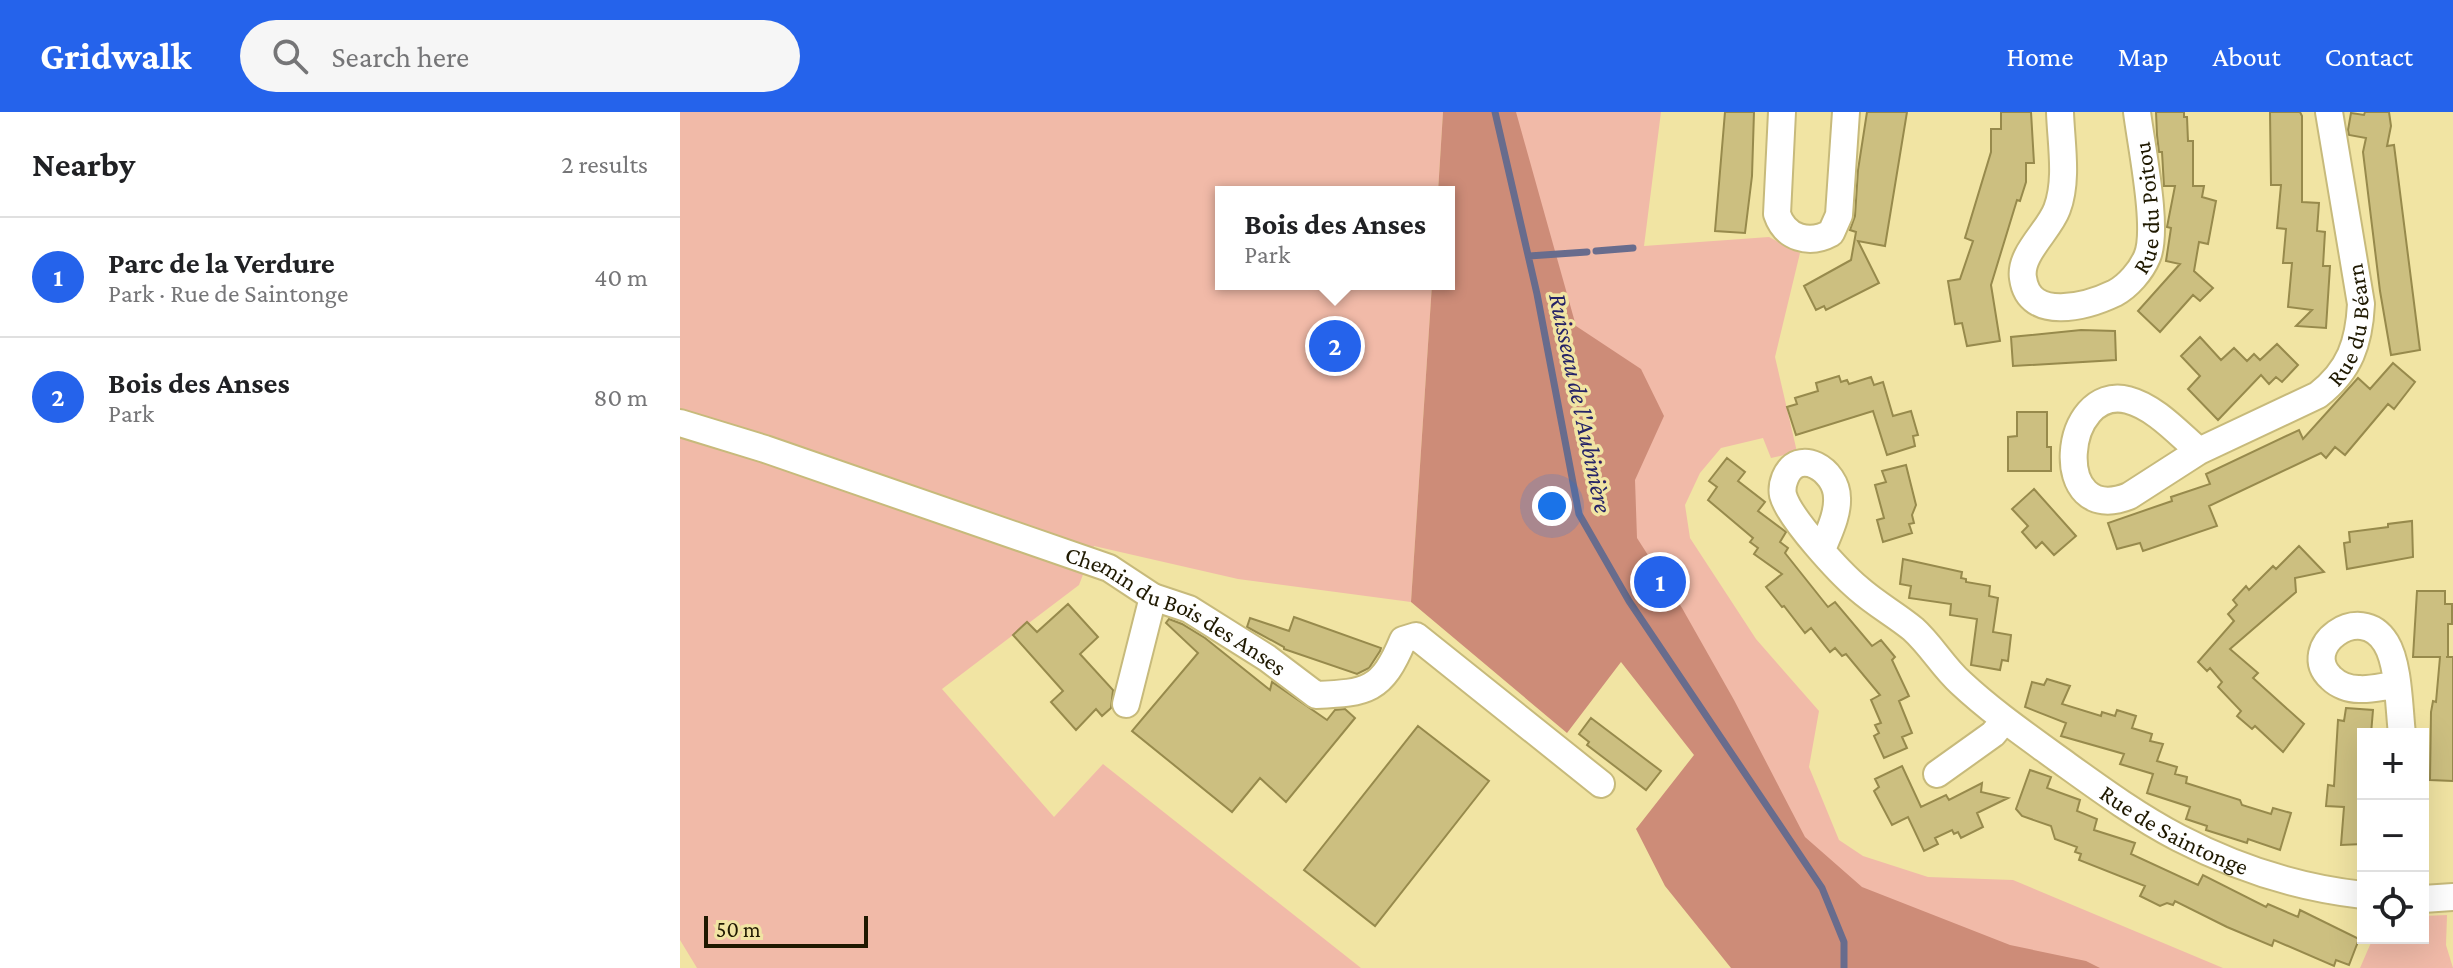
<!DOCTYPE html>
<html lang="en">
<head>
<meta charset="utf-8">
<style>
	:root { --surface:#fff; --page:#f6f6f6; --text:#202124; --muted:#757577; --line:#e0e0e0; --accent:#2563eb }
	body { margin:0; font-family:"Crimson Pro",serif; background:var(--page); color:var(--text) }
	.controls { position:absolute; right:24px; bottom:24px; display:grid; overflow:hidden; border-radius:0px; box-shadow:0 8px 32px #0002 }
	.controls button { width:72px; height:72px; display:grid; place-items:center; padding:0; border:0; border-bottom:2px solid var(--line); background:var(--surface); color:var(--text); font:40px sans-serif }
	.scale { position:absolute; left:24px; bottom:20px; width:164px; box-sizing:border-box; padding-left:8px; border:4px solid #1f1901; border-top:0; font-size:22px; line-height:28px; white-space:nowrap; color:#1f1901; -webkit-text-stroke:6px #f1e4a3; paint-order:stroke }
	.you { position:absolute; left:872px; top:394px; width:28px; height:28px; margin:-20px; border:6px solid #fff; border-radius:50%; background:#1a73e8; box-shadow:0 0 0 12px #1a73e833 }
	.badge { display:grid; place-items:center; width:52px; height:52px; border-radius:50%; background:var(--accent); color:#fff; font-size:26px; font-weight:700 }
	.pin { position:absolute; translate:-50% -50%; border:4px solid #fff; box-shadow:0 2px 8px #0006 }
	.popup { position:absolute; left:535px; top:74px; width:240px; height:104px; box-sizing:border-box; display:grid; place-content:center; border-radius:0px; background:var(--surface); filter:drop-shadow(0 2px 6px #0005); font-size:26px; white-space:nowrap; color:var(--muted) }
	.popup b { font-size:30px; color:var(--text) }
	.popup::after { content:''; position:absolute; left:50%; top:100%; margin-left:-16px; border:16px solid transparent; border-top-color:var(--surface) }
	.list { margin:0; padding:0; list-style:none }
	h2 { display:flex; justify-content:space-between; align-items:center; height:104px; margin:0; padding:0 32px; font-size:34px }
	h2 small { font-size:26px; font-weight:400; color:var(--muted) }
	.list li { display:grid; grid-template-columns:52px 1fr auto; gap:24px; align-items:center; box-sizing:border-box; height:120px; padding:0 32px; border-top:2px solid var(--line) }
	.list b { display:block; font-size:30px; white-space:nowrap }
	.list p { margin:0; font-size:26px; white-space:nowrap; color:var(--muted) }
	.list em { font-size:26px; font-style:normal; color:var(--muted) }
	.icon { flex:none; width:44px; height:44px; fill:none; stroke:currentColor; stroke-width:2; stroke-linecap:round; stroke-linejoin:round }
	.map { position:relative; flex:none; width:1773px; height:856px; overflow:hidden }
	header { display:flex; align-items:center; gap:48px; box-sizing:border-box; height:112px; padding:0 40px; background:var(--accent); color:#fff }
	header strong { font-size:38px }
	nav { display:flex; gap:44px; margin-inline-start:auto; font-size:28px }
	.search { width:560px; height:72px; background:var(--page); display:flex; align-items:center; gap:20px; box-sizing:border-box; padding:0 28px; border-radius:44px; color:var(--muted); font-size:30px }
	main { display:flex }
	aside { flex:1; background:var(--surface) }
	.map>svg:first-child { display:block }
	.green { fill:#f1baa8 }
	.forest { fill:#cd8c78 }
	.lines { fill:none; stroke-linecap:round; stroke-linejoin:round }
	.stream { stroke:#686c8d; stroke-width:7 }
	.building { fill:#ccbf80; stroke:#978a4c; stroke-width:2 }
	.street-casing { stroke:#c7ba7b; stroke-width:30 }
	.street { stroke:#fff; stroke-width:26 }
	.labels { text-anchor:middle; stroke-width:7; stroke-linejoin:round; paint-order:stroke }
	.street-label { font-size:24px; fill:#1f1901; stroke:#f1e4a3 }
	.water-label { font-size:26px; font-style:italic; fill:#252367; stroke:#f1e4a3 }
</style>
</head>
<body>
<header>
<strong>Gridwalk</strong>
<div class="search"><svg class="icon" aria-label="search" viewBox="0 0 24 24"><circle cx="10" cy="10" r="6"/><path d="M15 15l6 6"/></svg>Search here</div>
<nav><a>Home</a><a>Map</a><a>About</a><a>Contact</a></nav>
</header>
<main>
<aside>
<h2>Nearby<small>2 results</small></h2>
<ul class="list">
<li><span class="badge">1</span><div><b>Parc de la Verdure</b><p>Park · Rue de Saintonge</p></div><em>40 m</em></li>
<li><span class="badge">2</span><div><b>Bois des Anses</b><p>Park</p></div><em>80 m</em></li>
</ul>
</aside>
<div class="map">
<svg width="1773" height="856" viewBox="0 0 1773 856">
	<rect width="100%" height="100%" fill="#f1e4a3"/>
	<!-- green -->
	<path class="green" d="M0 0H763L758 80H541V172H752L731 490 558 467 414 434 399 473 262 577 374 705 423 652 681 856H17L0 828Z
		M784 0H981L964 134 1089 125 1120 141 1095 245 1117 340 1091 346 1083 326 1041 336 1020 361 1005 393 1010 426 1076 527 1139 599 1129 655 1159 728 1183 744 1248 765 1333 768 1543 856H1142L948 514Z
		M1767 803 1766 833 1773 856H1680L1693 826H1743V804Z"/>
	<!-- forest -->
	<path class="forest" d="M763 0H836L896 214 961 257 984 304 955 368 957 426 1002 496 1054 588 1125 725 1182 775 1330 833 1406 849 1420 856H1051L985 774 956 717 1014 643 941 550 887 621 731 490 752 172H769V80H758Z"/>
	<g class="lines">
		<!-- stream -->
		<path class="stream" d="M815 0 857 182 899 402 949 489 1142 776 1164 830V856
			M916 139 953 136
			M849 144 907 140"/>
	</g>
	<!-- building -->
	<path class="building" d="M1045 0H1074L1072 64 1065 121 1035 119Z
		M1187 0H1227L1205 134 1178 129 1199 171 1146 198 1144 194 1136 198 1124 174 1171 148 1176 120 1170 118 1175 104 1178 58Z
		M1321 0H1351L1354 51H1346V70L1340 89 1337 88 1311 173 1320 229 1287 234 1282 211 1275 212 1268 169 1280 167 1293 129 1285 126 1311 40V17H1321Z
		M1476 0H1504V5H1507L1508 29H1513V74H1524L1522 85 1536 89 1528 132 1519 130 1514 159 1533 176 1520 189 1513 183 1480 220 1458 199 1500 152 1486 149 1491 116 1487 115 1495 74H1484L1482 40H1479L1477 23Z
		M1590 0H1620L1622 4V90L1639 91 1637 119 1645 120 1643 154H1650L1646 216 1616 214 1632 198 1608 195 1612 151H1603L1606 117 1597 116 1601 73H1591Z
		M1685 0H1709L1711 14 1707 34 1714 33 1740 238 1711 243 1700 179 1683 40 1686 26 1669 23 1668 18 1671 1 1684 3Z
		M1401 218 1435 219 1436 248 1333 254 1331 225Z
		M1520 225 1541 248 1554 236 1567 249 1574 242 1580 248 1597 232 1618 253 1602 270 1596 265 1589 272 1581 263 1538 308 1508 277 1520 264 1501 244Z
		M1713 251 1735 270 1714 297 1708 292 1665 343 1655 335 1646 346 1641 341 1529 394 1537 414 1463 439 1460 431 1437 437 1428 411 1492 389 1491 385 1530 372 1526 362 1619 318 1623 327 1678 266 1690 277Z
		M1159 264 1161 270 1167 268 1169 272 1191 265 1194 273 1203 270 1213 304 1231 299 1238 323 1233 324 1235 334 1207 343 1193 299 1116 323 1107 295 1117 292 1115 286 1138 279 1136 271Z
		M1337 300H1367V335H1371V359H1328V325L1337 324Z
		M1047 346 1065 360 1058 369 1085 390 1078 399 1106 420 1100 430 1108 436 1105 441 1148 495 1155 490 1192 534 1201 528 1215 545 1212 548 1229 584 1219 589 1232 621 1222 625 1227 636 1204 646 1194 624 1199 621 1195 613 1201 611 1191 588 1200 583 1166 542 1162 544 1155 536 1150 540 1131 516 1125 521 1104 494 1102 495 1086 475 1102 462 1074 442 1078 436 1070 430 1073 426 1028 388 1037 375 1029 369Z
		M1226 353 1236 393 1232 403 1234 411 1229 412 1232 421 1203 430 1197 408 1204 406 1195 373 1206 370 1202 359Z
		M1354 377 1396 424 1374 443 1362 430 1356 436 1342 420 1348 414 1332 397Z
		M1732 409 1733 445 1667 457 1664 431 1670 430 1669 420 1708 415V412Z
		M1619 434 1644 460 1615 466 1616 480 1550 537 1578 561 1573 566 1624 612 1603 640 1575 614 1572 617 1557 604 1561 599 1538 575 1542 570 1530 556 1527 559 1518 550 1554 509 1548 502 1557 493 1553 488 1566 474 1569 478 1593 454 1596 457Z
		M1223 447 1282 460 1281 466 1286 467V470L1310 474 1309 484 1318 486 1313 520 1331 523 1328 549 1322 548 1320 558 1291 553 1297 507 1270 503 1271 492 1229 486 1231 474 1220 472Z
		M1737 479H1765V492H1772V512H1768V545H1766H1773V669L1750 668 1751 600 1753 589 1756 590 1760 545H1733Z
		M388 492 418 525 400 542 433 578 431 596 422 604 416 597 396 618 371 590 383 579 333 523 347 510 357 520Z
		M614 505 701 536 700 539 689 556 677 562 604 537V535L567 515 570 506 609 519Z
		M489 507 502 512 525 526 590 578 592 570 647 608 655 598 665 597 675 606 606 690 580 666 552 700 452 619 518 541 486 511Z
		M1367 567 1390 574 1382 592 1421 604 1422 600 1435 604 1437 598 1456 604 1452 616 1472 622 1470 629 1483 632 1477 649 1497 655 1495 662 1507 665 1506 671 1560 688 1562 693 1591 702 1593 696 1611 701 1600 738 1568 727 1567 731 1526 718 1527 714 1506 707 1510 695 1467 681 1473 662 1440 652 1444 642 1381 624 1386 611 1345 595 1352 570 1364 573Z
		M1666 596 1693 598 1691 622H1683V732L1661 733 1664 695 1646 694 1648 673 1654 674 1658 608 1664 609Z
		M911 606 981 659 966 678 907 633 909 630 899 622Z
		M738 614 809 669 695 814 624 758Z
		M1222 654 1241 695 1266 683 1269 688 1302 671 1301 680 1328 686 1297 701 1303 715 1281 726 1278 720 1274 722 1272 718 1255 726 1258 732 1244 739 1228 705 1212 713 1194 679 1199 675 1195 667Z
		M1350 658 1371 665 1367 676 1400 688 1397 699 1417 707 1414 718 1455 731 1451 742 1518 773 1523 763 1586 795 1588 792 1618 805 1620 798 1679 827 1669 853 1656 848 1654 854 1594 828 1592 834 1547 815 1495 789 1493 793 1487 791 1480 794 1460 784 1465 774 1399 748 1401 742 1395 740 1397 735 1375 727 1371 714 1342 704 1336 697Z"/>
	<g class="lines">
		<defs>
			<g id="street">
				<path d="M1102 0 1097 102C1105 126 1129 133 1151 121L1159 103 1166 0"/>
				<path id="s1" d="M1380 0C1381 31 1388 68 1377 97 1369 119 1339 142 1343 166 1349 211 1408 194 1435 181 1448 174 1461 159 1467 145 1479 118 1461 33 1457 0"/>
				<path id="s2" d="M0 311 85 337 429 456 473 485 509 497 587 546 636 583C687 581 702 579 723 528L736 524 921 672"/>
				<path id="s3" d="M1519 339C1498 321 1475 295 1448 288 1382 271 1369 416 1449 384L1519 339 1638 283C1670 258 1679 231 1681 192L1649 0"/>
				<path id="s4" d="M1142 438C1148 422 1158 403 1157 386 1157 358 1118 334 1105 366 1103 371 1102 378 1103 383 1109 406 1160 461 1179 477 1196 492 1216 503 1233 517 1251 533 1263 555 1281 571 1311 599 1344 622 1377 646 1416 674 1455 703 1499 726 1557 756 1618 776 1683 783"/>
				<path d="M1716 573C1704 574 1691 578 1679 577 1669 577 1658 573 1651 566 1618 536 1680 488 1706 531 1719 552 1719 597 1722 622"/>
				<path d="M446 592 473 485"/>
				<path d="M1257 662 1313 622 1324 609"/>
				<path d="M1743 787 1773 785"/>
			</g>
		</defs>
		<!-- street casing -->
		<use href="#street" class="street-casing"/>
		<!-- street -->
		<use href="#street" class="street"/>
	</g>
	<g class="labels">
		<!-- street labels -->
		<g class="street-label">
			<text dy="8" stroke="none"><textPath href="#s1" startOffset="384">Rue du Poitou</textPath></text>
			<text dy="8" stroke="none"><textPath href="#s3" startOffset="560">Rue du Béarn</textPath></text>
			<text dy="8" stroke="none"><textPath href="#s2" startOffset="532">Chemin du Bois des Anses</textPath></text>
			<text dy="8" stroke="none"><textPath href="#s4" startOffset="672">Rue de Saintonge</textPath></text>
		</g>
		<!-- water labels -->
		<g class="water-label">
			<text transform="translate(901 291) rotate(78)" y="9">Ruisseau de l'Aubinière</text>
		</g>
	</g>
</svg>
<div class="controls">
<button>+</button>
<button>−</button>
<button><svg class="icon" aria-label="locate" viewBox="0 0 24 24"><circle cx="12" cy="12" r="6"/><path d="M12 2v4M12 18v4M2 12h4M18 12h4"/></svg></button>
</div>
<div class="scale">50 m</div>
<div class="you"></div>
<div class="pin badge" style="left:980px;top:470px">1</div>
<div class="pin badge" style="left:655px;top:234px">2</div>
<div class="popup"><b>Bois des Anses</b>Park</div>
</div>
</main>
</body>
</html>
